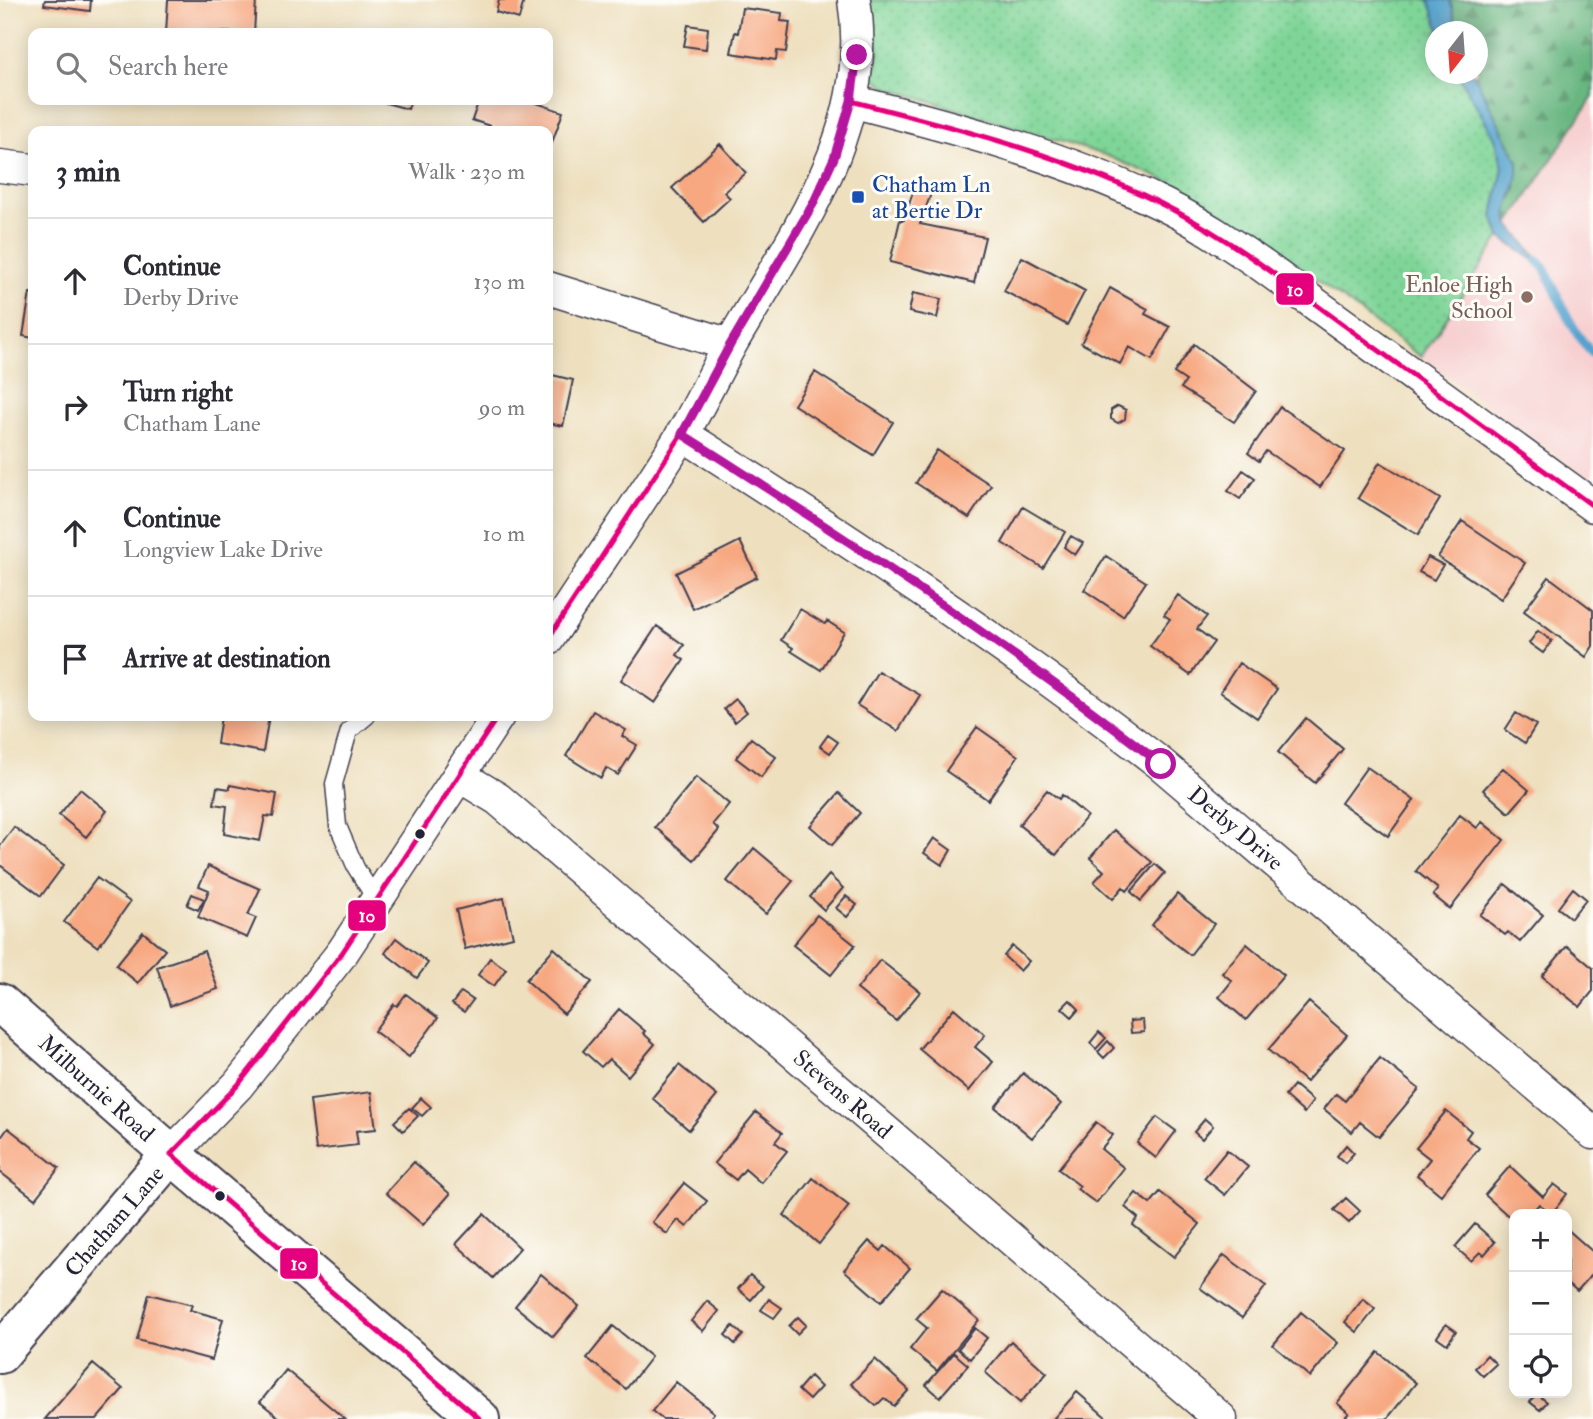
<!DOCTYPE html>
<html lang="en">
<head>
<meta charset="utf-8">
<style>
	:root { --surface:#fff; --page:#f7f7f7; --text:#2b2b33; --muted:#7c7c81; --line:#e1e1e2 }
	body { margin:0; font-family:"IM FELL Double Pica",serif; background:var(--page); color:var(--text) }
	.controls { position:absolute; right:21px; bottom:21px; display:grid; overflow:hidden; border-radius:14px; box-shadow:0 4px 18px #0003 }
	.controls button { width:63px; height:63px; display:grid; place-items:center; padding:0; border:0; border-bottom:2px solid var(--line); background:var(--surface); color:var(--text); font:35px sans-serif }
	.compass { position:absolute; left:1425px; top:21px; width:63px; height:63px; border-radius:50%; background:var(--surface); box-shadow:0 4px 18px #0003; rotate:197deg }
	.stop { position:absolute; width:21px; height:21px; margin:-16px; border:5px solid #b5179e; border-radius:50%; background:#fff }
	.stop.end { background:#b5179e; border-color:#fff; box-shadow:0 2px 7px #0008 }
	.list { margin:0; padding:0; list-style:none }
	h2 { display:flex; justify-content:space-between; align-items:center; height:91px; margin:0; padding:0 28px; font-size:30px }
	h2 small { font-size:23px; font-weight:400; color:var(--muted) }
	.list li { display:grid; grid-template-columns:46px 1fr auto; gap:21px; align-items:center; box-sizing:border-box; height:126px; padding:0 28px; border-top:2px solid var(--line) }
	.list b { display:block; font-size:26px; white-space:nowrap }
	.list p { margin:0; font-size:23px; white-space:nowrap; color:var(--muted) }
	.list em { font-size:23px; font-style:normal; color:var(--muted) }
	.icon { flex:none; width:38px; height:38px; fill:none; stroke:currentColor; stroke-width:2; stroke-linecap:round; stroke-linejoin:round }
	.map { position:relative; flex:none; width:1593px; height:1419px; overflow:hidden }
	.search { position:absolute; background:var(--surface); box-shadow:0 4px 18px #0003; left:28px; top:28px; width:525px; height:77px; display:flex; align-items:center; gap:18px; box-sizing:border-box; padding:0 24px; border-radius:14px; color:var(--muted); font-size:26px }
	.panel { position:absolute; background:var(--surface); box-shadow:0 4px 18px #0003; left:28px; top:126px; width:525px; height:595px; border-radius:14px }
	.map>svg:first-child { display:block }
	.built { fill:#f7cfd0 }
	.grass { fill:url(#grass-dots); stroke:#507c6a; stroke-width:2 }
	.forest { fill:url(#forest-firs); stroke:#446c5e; stroke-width:2 }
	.water { fill:#55a3ce; stroke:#3c6284; stroke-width:2 }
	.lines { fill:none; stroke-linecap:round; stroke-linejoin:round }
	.stream { stroke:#55a3ce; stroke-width:9 }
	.building { fill:#f7a881 }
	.service-casing { stroke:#413e4f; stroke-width:19 }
	.minor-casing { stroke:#413e4f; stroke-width:35 }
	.tertiary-casing { stroke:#413e4f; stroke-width:42 }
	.service { stroke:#fff; stroke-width:16 }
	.minor { stroke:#fff; stroke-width:32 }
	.tertiary { stroke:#fff; stroke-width:38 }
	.bus-1-casing { stroke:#fdfcf7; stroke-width:10 }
	.bus-1 { stroke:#e5007d; stroke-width:5 }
	.route { stroke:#b5179e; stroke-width:9 }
	.transit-dot { fill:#1a4fb4; stroke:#fdfcf7; stroke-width:2.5 }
	.education-dot { fill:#8d6e63; stroke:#fdfcf7; stroke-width:2.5 }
	.bus-dot { fill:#22223b; stroke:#fdfcf7; stroke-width:2.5 }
	.labels { text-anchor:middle; stroke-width:6; stroke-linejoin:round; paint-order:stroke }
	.transit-label { font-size:23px; fill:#164399; stroke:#fdfcf7; text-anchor:start }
	.education-label { font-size:23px; fill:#785e54; stroke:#fdfcf7; text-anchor:end }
	.street-label { font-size:23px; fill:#22223b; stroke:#fdfcf7 }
	.line-badge { stroke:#fdfcf7; stroke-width:2.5 }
	.badge-label { font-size:19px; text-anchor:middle; font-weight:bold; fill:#fff }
</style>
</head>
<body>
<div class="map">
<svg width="1593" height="1419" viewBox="0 0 1593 1419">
	<defs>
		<pattern id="grass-dots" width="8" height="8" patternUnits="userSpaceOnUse" patternTransform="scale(1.75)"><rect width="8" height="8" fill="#7fd598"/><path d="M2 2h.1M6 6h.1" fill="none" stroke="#6db784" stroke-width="1.8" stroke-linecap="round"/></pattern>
		<pattern id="forest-firs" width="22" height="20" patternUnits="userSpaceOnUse" patternTransform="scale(1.75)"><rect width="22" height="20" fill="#67b680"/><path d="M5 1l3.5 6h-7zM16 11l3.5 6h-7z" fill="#54946a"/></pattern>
	</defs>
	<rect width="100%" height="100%" fill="#fdfcf7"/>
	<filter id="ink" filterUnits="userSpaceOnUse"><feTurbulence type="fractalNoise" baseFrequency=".0143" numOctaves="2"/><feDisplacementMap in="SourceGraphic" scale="14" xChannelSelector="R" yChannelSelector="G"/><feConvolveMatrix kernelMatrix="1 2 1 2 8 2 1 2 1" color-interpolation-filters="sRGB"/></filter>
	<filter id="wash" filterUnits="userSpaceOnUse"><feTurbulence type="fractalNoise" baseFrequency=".00686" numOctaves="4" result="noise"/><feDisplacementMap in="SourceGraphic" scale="28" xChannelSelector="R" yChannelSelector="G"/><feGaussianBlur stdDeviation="1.57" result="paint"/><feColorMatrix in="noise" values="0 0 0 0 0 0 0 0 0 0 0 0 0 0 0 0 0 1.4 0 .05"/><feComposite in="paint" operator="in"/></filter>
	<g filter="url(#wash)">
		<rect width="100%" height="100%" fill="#eee0bf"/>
		<!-- built -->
		<path class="built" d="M1593 97V482L1421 357Z"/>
		<!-- grass -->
		<path class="grass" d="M868 0H1429L1440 31 1436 32V74H1458L1495 138 1503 168 1493 216 1500 237 1421 357 1264 241 1183 188 1105 155 888 88 876 79 871 67Z"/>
		<!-- forest -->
		<path class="forest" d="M1450 0H1593V97L1509 224 1506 218 1508 205 1516 190 1518 162 1474 74H1478V32L1458 31Z"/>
		<!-- water -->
		<path class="water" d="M1429 0H1450L1458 31H1440Z
			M1458 74H1474L1518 162C1521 186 1502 205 1509 224L1544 267 1500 237 1493 216 1503 167 1495 138Z"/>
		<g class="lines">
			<!-- stream -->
			<path class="stream" d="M1537 260 1544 267C1558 295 1571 331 1593 354"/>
		</g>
		<g id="blocks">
			<!-- building -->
			<path class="building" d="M45 0H91L90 11 44 5Z
				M168 0H256L254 33 187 31V33H166Z
				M499 0H524L519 19 496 12Z
				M742 8 782 13 781 21 790 22 786 52 777 51 776 60 731 53 735 32 738 33Z
				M688 25 708 28 706 49 684 46Z
				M387 100H411L408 109 386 103Z
				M479 100H528L563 112 550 148 548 147V131H505L472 120Z
				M720 144 746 173 724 192 730 198 704 222 672 188Z
				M916 183 933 188 920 224 985 237 974 283 890 262 900 220H904Z
				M1022 257 1085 291 1067 325 1004 291Z
				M1110 288 1148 309 1145 314 1170 327 1152 360 1129 347 1120 364 1081 343Z
				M30 293H33V338L23 336Z
				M913 293 941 299 937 318 909 312Z
				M1194 344 1256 391 1234 422 1181 388 1186 381 1174 373Z
				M815 372 893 422 873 455 794 405Z
				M548 374 573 380 563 426 548 423Z
				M1118 406 1126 410 1125 419 1118 423 1111 419V410Z
				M1280 407 1345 451 1320 487 1266 451 1259 461 1248 453Z
				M937 450 991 485 969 518 916 483Z
				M1380 462 1440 499 1418 535 1358 498Z
				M1243 470 1255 478 1240 499 1228 491Z
				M1023 507 1065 532 1043 568 1002 543Z
				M1462 521 1525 563 1501 599 1438 557Z
				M1071 536 1083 543 1075 555 1064 547Z
				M740 541 757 577 693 609 676 573Z
				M1106 556 1146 582 1123 616 1084 590Z
				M1428 557 1443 565 1434 580 1419 572Z
				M1549 577 1593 610V646L1586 657 1524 611Z
				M1178 595 1207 616 1197 629 1214 642 1190 675 1150 646 1170 619 1164 615Z
				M800 609 825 624 827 621 844 632 821 670 791 651 793 648 781 640Z
				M657 626 684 645 677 655 684 660 655 703 621 680Z
				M1538 631 1552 641 1543 653 1529 643Z
				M1239 663 1277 689 1257 718 1220 692Z
				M878 671 920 695 898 731 857 705Z
				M736 699 747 712 735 722 724 709Z
				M593 711 626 730 622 736 637 745 618 775 606 768 601 778 566 756Z
				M1516 713 1536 725 1525 743 1505 730Z
				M221 716H269L263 752 217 744Z
				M1306 718 1343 749 1315 783 1278 752Z
				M977 727 1018 756 988 800 946 771Z
				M828 735 838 742 830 753 820 746Z
				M751 738 776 757 761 777 736 758Z
				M1367 767 1414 800 1388 836 1341 803Z
				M1503 768 1529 790 1509 813 1483 790Z
				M696 777 729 804 713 824 719 830 694 860 655 827Z
				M230 785 277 794 273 817 265 816 260 841 224 834 227 806 214 804 217 787 230 789Z
				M80 789 107 811 86 837 59 815Z
				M1047 790 1059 799 1062 795 1087 816 1056 855 1019 825Z
				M839 793 860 813 832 845 810 826Z
				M1460 815 1477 828 1482 822 1504 840 1450 909 1433 895 1438 889 1416 871Z
				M14 827 64 865 41 896 0 865V846Z
				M1114 830 1152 862 1127 891 1123 887 1113 899 1094 882 1104 871 1090 858Z
				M934 838 951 850 942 865 924 853Z
				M754 848 793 881 766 914 727 881Z
				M1155 864 1165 873 1141 901 1131 892Z
				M208 866 260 889 248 915 256 918 247 938 198 917 209 890 199 886Z
				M829 875 843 888 824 910 810 897Z
				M97 878 130 902 98 947 64 922Z
				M1505 884 1543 915 1520 942 1508 932 1505 935 1480 915Z
				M1573 888 1586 899 1571 918 1558 908Z
				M192 894 204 899 198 910 187 905Z
				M1177 894 1214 924 1190 955 1152 925Z
				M846 896 857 905 847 917 836 908Z
				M504 898 513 937 465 949 456 910Z
				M817 915 855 945 831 975 793 945Z
				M143 932 165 950 138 983 116 965Z
				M396 938 428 963 417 978 385 953Z
				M1247 944 1284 975 1246 1020 1219 997 1232 981 1222 973Z
				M1012 946 1029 961 1020 971 1004 956Z
				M1567 946 1593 968V991L1580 1007 1542 976Z
				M554 948 592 982 564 1014 526 980Z
				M204 951 218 989 170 1006 157 967Z
				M490 958 506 969 494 986 478 975Z
				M880 960 920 992 896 1021 857 989Z
				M461 992 473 1000 464 1012 452 1004Z
				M406 994 438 1018 409 1057 374 1031 394 1004 397 1006Z
				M1070 1000 1079 1009 1072 1017 1062 1008Z
				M1309 1002 1347 1035 1306 1082 1268 1050Z
				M954 1008 985 1035 975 1047 993 1062 969 1091 919 1049Z
				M619 1009 645 1031 643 1033 655 1044 628 1076 609 1059 601 1067 583 1051Z
				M1143 1020 1144 1032 1131 1033 1130 1021Z
				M1099 1032 1106 1038 1096 1049 1090 1043Z
				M1108 1041 1114 1048 1104 1058 1098 1052Z
				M1380 1058 1419 1089 1379 1137 1360 1122 1352 1132 1324 1109 1336 1094 1345 1101Z
				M679 1065 717 1096 689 1130 652 1098Z
				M1023 1073 1061 1104 1032 1138 995 1107Z
				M1294 1085 1313 1101 1304 1113 1285 1096Z
				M371 1092 376 1129 356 1131 358 1145 316 1150 310 1100Z
				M421 1098 431 1107 422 1116 412 1108Z
				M409 1108 418 1116 403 1131 394 1122Z
				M1446 1111 1471 1131 1466 1138 1479 1148 1441 1195 1417 1175 1430 1159 1416 1148Z
				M756 1112 782 1133 775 1142 787 1151 761 1183 745 1169 736 1180 714 1163Z
				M1157 1117 1176 1131 1156 1158 1137 1143Z
				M1205 1119 1213 1126 1202 1139 1194 1132Z
				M1096 1122 1113 1135 1101 1149 1124 1168 1096 1203 1077 1189 1080 1186 1058 1169Z
				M8 1128 59 1168 35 1199 0 1172V1139Z
				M1346 1145 1354 1153 1345 1163 1337 1156Z
				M1227 1150 1248 1167 1225 1195 1204 1178Z
				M414 1162 450 1194 423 1225 386 1193Z
				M1510 1166 1543 1197 1554 1184 1567 1194 1552 1213 1539 1204 1530 1214H1514V1221L1485 1195Z
				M813 1178 849 1206 819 1244 784 1215Z
				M684 1183 707 1201 687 1227 678 1220 667 1234 652 1222Z
				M1160 1192 1200 1224 1174 1257 1133 1225 1138 1218 1125 1207 1136 1193 1150 1204Z
				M1346 1198 1360 1211 1349 1223 1334 1210Z
				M484 1214 520 1248 493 1278 456 1244Z
				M1475 1224 1495 1242 1484 1255 1480 1252 1471 1261 1455 1247Z
				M1567 1229 1593 1252V1273L1577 1291 1567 1282Z
				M869 1241 881 1251 885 1246 910 1268 881 1302 844 1270Z
				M1224 1255 1266 1286 1242 1318 1200 1288Z
				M541 1274 579 1306 553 1337 515 1306Z
				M750 1275 763 1286 751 1300 738 1289Z
				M942 1289 979 1320 937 1371 910 1349 927 1328 916 1319Z
				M149 1294 192 1305 190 1310 223 1319 212 1360 137 1340Z
				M769 1299 782 1308 774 1318 761 1310Z
				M1363 1299 1375 1309 1357 1332 1345 1322Z
				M707 1301 719 1311 703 1331 691 1321Z
				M1301 1312 1338 1343 1310 1377 1273 1345Z
				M798 1317 806 1325 797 1334 789 1326Z
				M1446 1324 1456 1331 1447 1344 1437 1337Z
				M613 1326 651 1357 626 1389 587 1358Z
				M733 1326 743 1335 735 1344 725 1335Z
				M975 1328 987 1338 970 1359 958 1349Z
				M1011 1341 1047 1373 1020 1403 985 1372Z
				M1378 1352 1416 1383 1387 1419H1348L1345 1417 1349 1413 1337 1403Z
				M954 1353 968 1365 940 1397 926 1385Z
				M1487 1355 1496 1364 1483 1376 1475 1368Z
				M875 1359 909 1390 894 1406 884 1398 876 1406 851 1384Z
				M93 1364 123 1389 97 1419H45Z
				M286 1370 345 1419H281L260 1402Z
				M810 1376 821 1387 809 1400 798 1390Z
				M676 1382 714 1413 709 1419H662L652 1411Z
				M1077 1392 1108 1419H1053Z
				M1537 1394 1547 1402 1540 1410 1530 1402Z"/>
		</g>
	</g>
	<g filter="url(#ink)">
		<use href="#blocks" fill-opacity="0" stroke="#413e4f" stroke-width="2"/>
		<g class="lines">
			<defs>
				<path id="service" d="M367 716 349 731 334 784 338 826 356 868 376 900"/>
				<path id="minor" d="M851 101C957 128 1066 157 1164 205 1199 222 1231 244 1263 266L1593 506
					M0 166 33 170
					M548 288 730 345
					M682 434C846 538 1008 645 1161 764L1593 1133
					M548 639C592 571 639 504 682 435 700 405 715 372 732 342 793 237 875 128 854 0
					M460 776 498 799 1221 1419
					M171 1154 238 1085 342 953 498 716"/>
				<path id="tertiary" d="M0 1003 171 1154 480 1419
					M0 1354 171 1154"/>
			</defs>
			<!-- service casing -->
			<use href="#service" class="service-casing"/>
			<!-- minor casing -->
			<use href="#minor" class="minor-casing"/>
			<!-- tertiary casing -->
			<use href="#tertiary" class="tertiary-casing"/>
			<!-- service -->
			<use href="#service" class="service"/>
			<!-- minor -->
			<use href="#minor" class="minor"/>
			<!-- tertiary -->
			<use href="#tertiary" class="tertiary"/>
			<defs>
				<path id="bus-1" d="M548 639 682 434 730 345 813 204 834 158 851 101C962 129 1076 158 1177 212 1238 244 1293 288 1348 328 1430 387 1511 447 1593 506
					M480 1419 171 1154 238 1085 342 953 498 716"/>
			</defs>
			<!-- bus-1 casing -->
			<use href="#bus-1" class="bus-1-casing"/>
			<!-- bus-1 -->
			<use href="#bus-1" class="bus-1"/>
		</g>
	</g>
	<g class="lines" filter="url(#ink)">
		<!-- route -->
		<path class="route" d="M857 55 851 101 834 158 813 204 730 345 682 434C846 538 1008 645 1161 764"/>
	</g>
	<!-- markers -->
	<rect class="transit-dot" x="851" y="190" width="14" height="14" rx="3.5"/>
	<circle class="education-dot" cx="1527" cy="297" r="7"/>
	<g class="bus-dot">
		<circle cx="420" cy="834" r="6"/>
		<circle cx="220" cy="1196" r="6"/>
	</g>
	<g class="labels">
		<!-- transit labels -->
		<g class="transit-label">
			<text x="872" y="192">Chatham Ln<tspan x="872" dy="26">at Bertie Dr</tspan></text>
		</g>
		<!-- education labels -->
		<g class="education-label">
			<text x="1513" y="292">Enloe High<tspan x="1513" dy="26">School</tspan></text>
		</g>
		<!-- street labels -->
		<g class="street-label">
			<text transform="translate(1236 828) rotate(40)" y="8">Derby Drive</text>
			<text transform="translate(97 1088) rotate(42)" y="8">Milburnie Road</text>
			<text transform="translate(843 1094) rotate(41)" y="8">Stevens Road</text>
			<text transform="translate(114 1221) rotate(-49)" y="8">Chatham Lane</text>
		</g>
	</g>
	<g class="line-badge">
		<rect x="1275" y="272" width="40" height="34" rx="7" fill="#e5007d"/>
		<rect x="347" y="899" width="40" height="33" rx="7" fill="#e5007d"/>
		<rect x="279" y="1247" width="40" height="33" rx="7" fill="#e5007d"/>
	</g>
	<g class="badge-label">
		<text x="1295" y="296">10</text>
		<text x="367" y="922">10</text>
		<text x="299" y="1270">10</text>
	</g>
</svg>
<div class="controls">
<button>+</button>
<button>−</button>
<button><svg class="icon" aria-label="locate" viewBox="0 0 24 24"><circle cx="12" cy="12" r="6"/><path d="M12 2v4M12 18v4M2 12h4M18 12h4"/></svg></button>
</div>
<svg class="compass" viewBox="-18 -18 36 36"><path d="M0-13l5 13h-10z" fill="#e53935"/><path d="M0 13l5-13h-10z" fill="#7c7c81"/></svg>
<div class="stop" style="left:1161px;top:764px"></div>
<div class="stop end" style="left:857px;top:55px"></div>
<div class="search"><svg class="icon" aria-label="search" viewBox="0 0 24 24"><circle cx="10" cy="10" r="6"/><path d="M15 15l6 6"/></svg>Search here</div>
<section class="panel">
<h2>3 min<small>Walk · 230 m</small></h2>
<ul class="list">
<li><svg class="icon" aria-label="ahead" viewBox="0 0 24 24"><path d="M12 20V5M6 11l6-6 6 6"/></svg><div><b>Continue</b><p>Derby Drive</p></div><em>130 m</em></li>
<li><svg class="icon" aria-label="right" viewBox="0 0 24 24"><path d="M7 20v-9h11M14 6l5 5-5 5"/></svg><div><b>Turn right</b><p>Chatham Lane</p></div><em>90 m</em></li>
<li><svg class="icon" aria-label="ahead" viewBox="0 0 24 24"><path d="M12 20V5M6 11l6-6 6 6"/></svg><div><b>Continue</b><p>Longview Lake Drive</p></div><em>10 m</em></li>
<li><svg class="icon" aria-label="arrive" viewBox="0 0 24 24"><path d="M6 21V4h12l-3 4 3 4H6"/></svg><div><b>Arrive at destination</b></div></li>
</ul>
</section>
</div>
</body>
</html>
